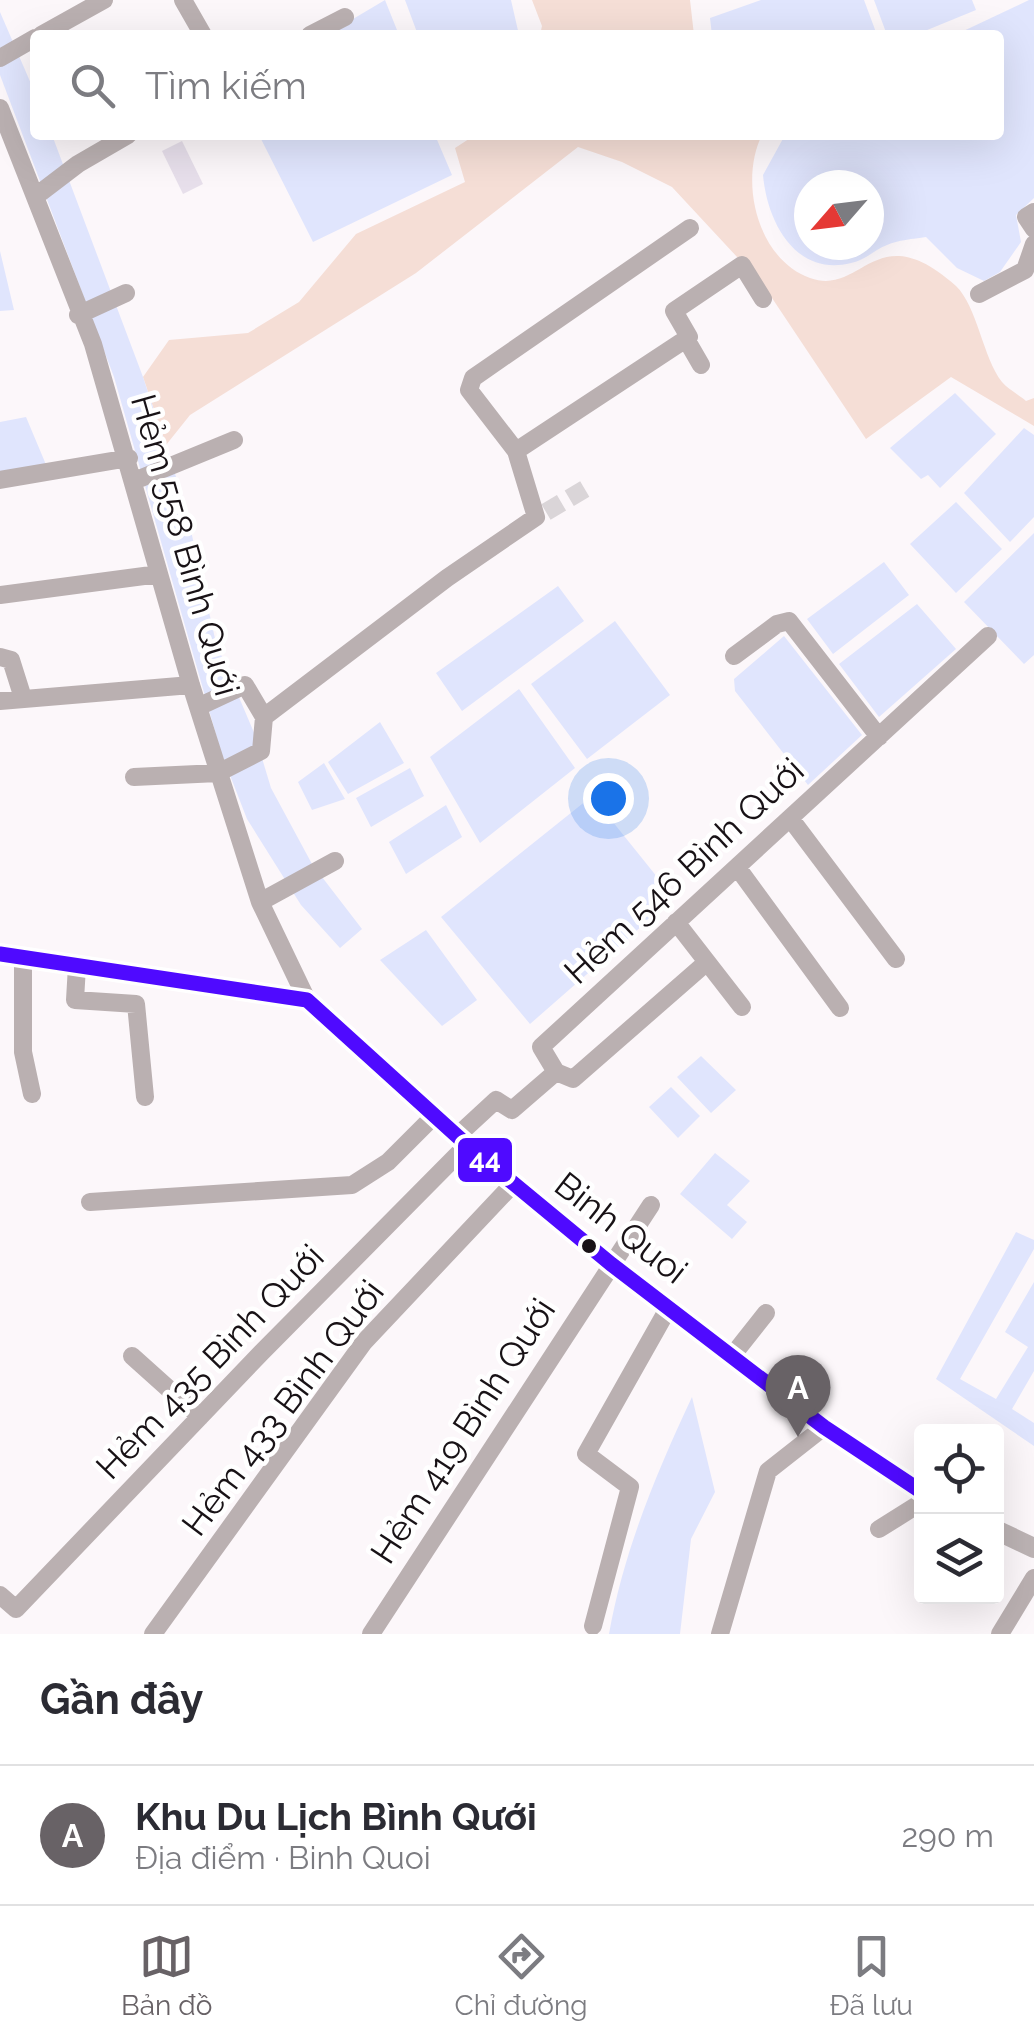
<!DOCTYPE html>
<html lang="vi">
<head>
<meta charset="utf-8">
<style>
	:root { --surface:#fff; --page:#f2f2f3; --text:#2b2b33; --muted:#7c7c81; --line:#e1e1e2; --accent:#686266 }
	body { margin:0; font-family:Raleway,sans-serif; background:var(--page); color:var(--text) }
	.controls { position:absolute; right:30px; bottom:30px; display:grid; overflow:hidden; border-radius:10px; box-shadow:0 10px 40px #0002 }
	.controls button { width:90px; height:90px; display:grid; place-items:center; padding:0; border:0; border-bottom:2px solid var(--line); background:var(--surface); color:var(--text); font:50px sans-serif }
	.compass { position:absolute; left:794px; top:170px; width:90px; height:90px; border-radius:50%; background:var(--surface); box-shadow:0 10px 40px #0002; rotate:242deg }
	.you { position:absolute; left:608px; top:798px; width:35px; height:35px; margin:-25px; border:8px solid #fff; border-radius:50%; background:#1a73e8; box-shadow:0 0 0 15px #1a73e833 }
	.badge { display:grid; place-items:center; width:65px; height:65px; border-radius:50%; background:var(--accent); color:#fff; font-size:32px; font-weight:700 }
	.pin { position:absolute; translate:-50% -82px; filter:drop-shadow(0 2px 5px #0008) }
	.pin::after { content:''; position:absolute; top:52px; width:35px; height:30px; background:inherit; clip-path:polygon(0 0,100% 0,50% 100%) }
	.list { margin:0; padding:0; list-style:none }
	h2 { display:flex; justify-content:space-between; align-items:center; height:130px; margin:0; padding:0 40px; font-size:42px }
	h2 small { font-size:32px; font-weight:400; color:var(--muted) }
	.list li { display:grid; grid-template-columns:65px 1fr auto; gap:30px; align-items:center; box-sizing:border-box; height:140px; padding:0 40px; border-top:2px solid var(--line) }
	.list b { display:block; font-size:38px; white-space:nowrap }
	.list p { margin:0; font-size:32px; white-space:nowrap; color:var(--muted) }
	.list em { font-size:32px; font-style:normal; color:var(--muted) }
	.icon { flex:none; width:55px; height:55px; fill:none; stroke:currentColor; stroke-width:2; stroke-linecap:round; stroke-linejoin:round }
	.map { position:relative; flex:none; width:1034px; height:1634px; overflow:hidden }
	.search { position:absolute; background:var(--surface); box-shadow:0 10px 40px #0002; left:30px; right:30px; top:30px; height:110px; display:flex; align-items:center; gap:25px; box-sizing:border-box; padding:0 35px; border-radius:10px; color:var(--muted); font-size:38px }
	.sheet { height:270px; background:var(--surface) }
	nav { display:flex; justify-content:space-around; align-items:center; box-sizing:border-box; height:140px; border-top:2px solid var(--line); background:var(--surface); font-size:28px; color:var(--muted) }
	nav a { display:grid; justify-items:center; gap:5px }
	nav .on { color:var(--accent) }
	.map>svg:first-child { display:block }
	.green { fill:#f5ded6 }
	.water { fill:#e0e5fd; fill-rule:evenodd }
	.building { fill:#e7dfeb }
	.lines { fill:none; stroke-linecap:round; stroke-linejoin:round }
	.minor-tunnel { stroke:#dad5d8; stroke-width:18; stroke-dasharray:18 9; stroke-linecap:butt }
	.minor { stroke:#bab0b1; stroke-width:18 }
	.major { stroke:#bcb3b4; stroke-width:20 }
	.bus-1-casing { stroke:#fff; stroke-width:22 }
	.bus-1 { stroke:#4f0aff; stroke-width:15 }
	.bus-dot { fill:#181216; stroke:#fff; stroke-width:4 }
	.labels { text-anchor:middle; stroke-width:9; stroke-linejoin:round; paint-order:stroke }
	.street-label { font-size:35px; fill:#181216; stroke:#fff }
	.line-badge { stroke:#fff; stroke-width:4 }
	.badge-label { font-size:28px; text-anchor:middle; font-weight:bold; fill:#fff }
</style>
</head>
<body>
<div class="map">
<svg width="1034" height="1634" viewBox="0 0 1034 1634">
	<rect width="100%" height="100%" fill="#fcf7fa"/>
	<!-- green -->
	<path class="green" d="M532 0H690L694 35H540L542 26Z
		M475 135H762C739 181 757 259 810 278 863 297 875 214 956 286 977 306 983 358 1002 382 1008 389 1019 395 1026 401L1034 398V426L951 377 866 439 764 286 672 187 622 162 578 147 416 273 190 415 166 445 143 377 169 340 248 333 299 302 356 234 465 182 455 148Z"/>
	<!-- water -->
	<path class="water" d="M385 0 399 35H326Z
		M405 0H511L519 35H418Z
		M761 0H864L877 35H712L710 18Z
		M874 0H972L976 10 915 35H887Z
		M1029 0H1034V198L1016 215 1021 242 1000 272 984 281 957 268 926 237C913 239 898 240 887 245 874 250 866 260 851 263 795 277 767 221 763 175L785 135H999V35H955ZM809 185H869V245H809Z
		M0 12 35 93V135H52L143 377 185 504 216 643 255 735 271 788 312 864 362 929 340 948 301 905 247 819 221 752 114 377 0 75Z
		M259 135H435L452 175 313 242Z
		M0 251 14 310 0 311Z
		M955 393 996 434 940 488 928 475 921 479 890 448Z
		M26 417 47 467 0 476V422Z
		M1024 428 1034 435V517L1010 542 964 493Z
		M956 502 1002 549 956 593 910 544Z
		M1034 533V655L1024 664 964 602Z
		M884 562 909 595 833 654 807 619Z
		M558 586 584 621 462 711 436 673Z
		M917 604 956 649 879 717 839 664Z
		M615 621 670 695 587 759 531 684Z
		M784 636 862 735 808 785 735 691 734 679Z
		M519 689 575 768 480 843 430 757Z
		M380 722 404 763 348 794 328 762Z
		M324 763 345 799 312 810 298 782Z
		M410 768 424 796 371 827 356 798Z
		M592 796 674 898 530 1024 441 917Z
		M446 805 462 837 406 874 389 842Z
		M426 930 477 1000 442 1026 380 960Z
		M701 1056 736 1090 711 1113 677 1077Z
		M671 1087 700 1116 678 1138 649 1107Z
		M715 1153 750 1181 727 1205 747 1222 732 1239 680 1194Z
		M1016 1232 1034 1240V1249L960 1379 996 1399 1028 1347 1005 1332 1034 1282V1371L1012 1409 1034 1423V1446L936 1379Z
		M692 1397 715 1492 691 1539 680 1634H609C624 1550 656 1474 692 1397Z"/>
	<!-- building -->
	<path class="building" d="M182 141 203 184 183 194 162 151Z"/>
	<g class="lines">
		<!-- minor-tunnel -->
		<path class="minor-tunnel" d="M546 512 590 486"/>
		<!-- minor -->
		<path class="minor" d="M183 0 203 35
			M41 35 104 0
			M310 35 345 17
			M0 58 35 38
			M0 108 93 344 191 685 260 902 307 1000
			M36 196 78 164 128 135
			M1034 212 1026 217 1034 229
			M979 294 1025 270 1034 244
			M78 315 126 293
			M686 339 701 365
			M516 451 689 337 674 311 742 265 763 299
			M0 480 129 458
			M134 481 234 440
			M0 595 159 574
			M734 656 777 624 789 621 879 737
			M0 657 11 660 23 698
			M0 701 191 685
			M198 707 245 685 264 717 447 578 536 517 516 451 469 390 473 378 690 228
			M134 777 218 773 261 751 264 717
			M790 818 896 959
			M737 867 840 1008
			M260 902 335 861
			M676 922 742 1007
			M23 957V1052L32 1094
			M77 966 75 1000 136 1004 145 1097
			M556 1072 573 1079 707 962
			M457 1136 496 1100 512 1110 556 1072 541 1047 988 636
			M90 1202 352 1185 388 1162 434 1116
			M132 1356 200 1417
			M732 1356 766 1313
			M879 1529 922 1502
			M0 1595 16 1609 261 1353 467 1145
			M593 1626 630 1487 586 1454 669 1307
			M153 1634 364 1342 513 1184
			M371 1634 651 1205
			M720 1634 768 1471 824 1427
			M1000 1634 1034 1578"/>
		<!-- major -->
		<path class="major" d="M0 954 307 1000 467 1145 611 1264 824 1427 922 1492
			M996 1530 1034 1548"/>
		<defs>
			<path id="bus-1" d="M0 954 307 1000 467 1145 611 1264 824 1427 922 1492"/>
		</defs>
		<!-- bus-1 casing -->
		<use href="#bus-1" class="bus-1-casing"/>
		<!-- bus-1 -->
		<use href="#bus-1" class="bus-1"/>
	</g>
	<!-- markers -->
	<circle class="bus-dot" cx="589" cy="1246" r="9"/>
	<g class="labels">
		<!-- street labels -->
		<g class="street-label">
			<text transform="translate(185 545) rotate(74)" y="12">Hẻm 558 Bình Quới</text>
			<text transform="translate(684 871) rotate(-43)" y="12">Hẻm 546 Bình Quới</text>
			<text transform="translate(621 1228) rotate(38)" y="12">Binh Quoi</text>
			<text transform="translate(210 1362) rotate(-46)" y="12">Hẻm 435 Bình Quới</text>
			<text transform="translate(283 1408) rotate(-53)" y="12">Hẻm 433 Bình Quới</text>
			<text transform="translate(463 1431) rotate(-57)" y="12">Hẻm 419 Bình Quới</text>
		</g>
	</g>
	<rect class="line-badge" x="456" y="1136" width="58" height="48" rx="10" fill="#4f0aff"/>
	<g class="badge-label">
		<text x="485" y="1169">44</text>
	</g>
</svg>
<div class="controls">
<button><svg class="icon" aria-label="locate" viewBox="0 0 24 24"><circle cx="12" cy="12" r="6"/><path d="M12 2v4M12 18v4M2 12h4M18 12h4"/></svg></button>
<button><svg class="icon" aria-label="layers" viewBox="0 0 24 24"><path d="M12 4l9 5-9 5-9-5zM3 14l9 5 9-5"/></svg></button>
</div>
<svg class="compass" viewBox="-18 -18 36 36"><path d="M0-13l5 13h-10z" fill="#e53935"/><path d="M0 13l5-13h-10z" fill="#7c7c81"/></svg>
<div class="you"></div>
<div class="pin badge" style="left:798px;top:1437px">A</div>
<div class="search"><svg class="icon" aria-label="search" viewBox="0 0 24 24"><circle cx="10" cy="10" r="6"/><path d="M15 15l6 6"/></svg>Tìm kiếm</div>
</div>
<section class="sheet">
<h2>Gần đây<small></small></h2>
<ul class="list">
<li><span class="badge">A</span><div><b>Khu Du Lịch Bình Qưới</b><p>Địa điểm · Binh Quoi</p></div><em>290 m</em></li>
</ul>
</section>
<nav>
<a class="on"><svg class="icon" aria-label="map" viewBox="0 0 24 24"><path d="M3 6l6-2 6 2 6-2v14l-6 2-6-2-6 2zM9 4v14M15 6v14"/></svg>Bản đồ</a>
<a><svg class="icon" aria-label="directions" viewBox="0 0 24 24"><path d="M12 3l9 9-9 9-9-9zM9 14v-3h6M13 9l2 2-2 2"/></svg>Chỉ đường</a>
<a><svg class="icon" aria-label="saved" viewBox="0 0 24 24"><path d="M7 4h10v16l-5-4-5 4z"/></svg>Đã lưu</a>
</nav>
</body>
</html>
